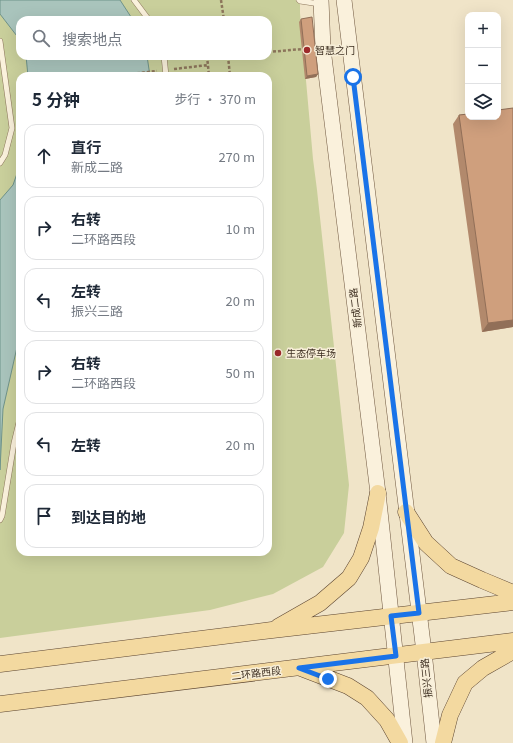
<!DOCTYPE html>
<html lang="zh">
<head>
<meta charset="utf-8">
<style>
	:root { --surface:#fff; --page:#f6f6f7; --text:#1f2937; --muted:#747a83; --line:#e0e1e3 }
	body { margin:0; font-family:Georgia,"Noto Sans SC",serif; background:var(--page); color:var(--text) }
	.controls { position:absolute; right:12px; top:12px; display:grid; overflow:hidden; border-radius:8px; box-shadow:0 4px 16px #0002 }
	.controls button { width:36px; height:36px; display:grid; place-items:center; padding:0; border:0; border-bottom:1px solid var(--line); background:var(--surface); color:var(--text); font:20px sans-serif }
	.stop { position:absolute; width:12px; height:12px; margin:-9px; border:3px solid #1a73e8; border-radius:50%; background:#fff }
	.stop.end { background:#1a73e8; border-color:#fff; box-shadow:0 1px 4px #0008 }
	.list { margin:0; padding:0; list-style:none }
	h2 { display:flex; justify-content:space-between; align-items:center; height:52px; margin:0; padding:0 16px; font-size:17px }
	h2 small { font-size:13px; font-weight:400; color:var(--muted) }
	.list li { display:grid; grid-template-columns:26px 1fr auto; gap:12px; align-items:center; box-sizing:border-box; height:64px; margin:0 8px 8px; padding:0 8px; border:1px solid var(--line); border-radius:12px }
	.list b { display:block; font-size:15px; white-space:nowrap }
	.list p { margin:0; font-size:13px; white-space:nowrap; color:var(--muted) }
	.list em { font-size:13px; font-style:normal; color:var(--muted) }
	.icon { flex:none; width:22px; height:22px; fill:none; stroke:currentColor; stroke-width:2; stroke-linecap:round; stroke-linejoin:round }
	.map { position:relative; flex:none; width:513px; height:743px; overflow:hidden }
	.search { position:absolute; background:var(--surface); box-shadow:0 4px 16px #0002; left:16px; top:16px; width:256px; height:44px; display:flex; align-items:center; gap:10px; box-sizing:border-box; padding:0 14px; border-radius:12px; color:var(--muted); font-size:15px }
	.panel { position:absolute; background:var(--surface); box-shadow:0 4px 16px #0002; left:16px; top:72px; width:256px; height:484px; border-radius:12px }
	.map>svg:first-child { display:block }
	.green { fill:#c9cf9b; fill-rule:evenodd }
	.water { fill:#a9c4bc; stroke:#6f938a }
	.lines { fill:none; stroke-linecap:round; stroke-linejoin:round }
	.lane-casing { stroke:#8d765c; stroke-width:6 }
	.secondary-casing { stroke:#6f573f; stroke-width:16 }
	.primary-casing { stroke:#5b4430; stroke-width:17 }
	.path { stroke:#8d765c; stroke-width:2.5; stroke-dasharray:3 2; stroke-linecap:butt }
	.lane { stroke:#faf1dc; stroke-width:5 }
	.secondary { stroke:#faf1dc; stroke-width:15 }
	.primary { stroke:#f3d9a0; stroke-width:16 }
	.wall { fill:#b2896c }
	.shaded-wall { fill:#916f58 }
	.building { fill:#cf9f7d; stroke:#916f58 }
	.route { stroke:#1a73e8; stroke-width:5 }
	.poi-dot { fill:#9e2a2b; stroke:#f7eed8; stroke-width:1.5 }
	.labels { text-anchor:middle; stroke-width:3; stroke-linejoin:round; paint-order:stroke }
	.poi-label { font-size:10px; fill:#3d2e20; stroke:#f7eed8; text-anchor:start }
	.street-label { font-size:10px; fill:#3d2e20; stroke:#f7eed8 }
</style>
</head>
<body>
<div class="map">
<svg width="513" height="743" viewBox="0 0 513 743">
	<rect width="100%" height="100%" fill="#f0e4c8"/>
	<!-- green -->
	<path class="green" d="M0 0H300V13L313 159 317 190 349 485 344 533 323 567 273 594 210 610 0 638ZM20 20H268V56H20ZM20 76H268V552H20Z"/>
	<!-- water -->
	<path class="water" d="M0 0H120L133 20H20V40L0 14Z
		M26 56H147L150 76H28Z
		M20 165V334L3 409 0 470V200L13 185Z"/>
	<g class="lines">
		<defs>
			<path id="lane" d="M134 0 149 20
				M299 0 300 1 320 4
				M0 41 12 128 5 155 0 163
				M164 56 166 76
				M0 520 2 516 14 443 20 418"/>
			<path id="secondary" d="M321 0 323 49 378 493 405 743
				M344 0 424 652 434 743"/>
			<path id="primary" d="M406 512 426 543 451 566 482 580 513 593
				M278 627 320 603 349 578 361 558 371 528 378 493
				M0 664 272 630 513 602
				M301 668 348 686 367 698 387 720 400 743
				M0 704 513 641
				M443 743 450 715 465 683 483 668 513 651"/>
		</defs>
		<!-- lane casing -->
		<use href="#lane" class="lane-casing"/>
		<!-- secondary casing -->
		<use href="#secondary" class="secondary-casing"/>
		<!-- primary casing -->
		<use href="#primary" class="primary-casing"/>
		<!-- path -->
		<path class="path" d="M221 0 224 20
			M217 20 224 19
			M268 52 303 49
			M207 56 209 76
			M228 56 230 76
			M174 69 208 65
			M112 76 157 71"/>
		<!-- lane -->
		<use href="#lane" class="lane"/>
		<!-- secondary -->
		<use href="#secondary" class="secondary"/>
		<!-- primary -->
		<use href="#primary" class="primary"/>
	</g>
	<!-- wall -->
	<path class="wall" d="M301 19 318 74 316 77 305 79 299 22Z
		M513 108V327L482 332 453 124 459 115Z"/>
	<!-- shaded-wall -->
	<path class="shaded-wall" d="M318 74 316 77 305 79 307 76Z
		M513 320V327L482 332 488 323Z"/>
	<!-- building -->
	<path class="building" d="M312 17 318 74 307 76 301 19Z
		M513 108V320L488 323 459 115 468 114V117H498V110Z"/>
	<g class="lines">
		<!-- route -->
		<path class="route" d="M328 679 299 668 396 656 391 616 419 613 353 77"/>
	</g>
	<!-- markers -->
	<g class="poi-dot">
		<circle cx="307" cy="50" r="4"/>
		<circle cx="278" cy="353" r="4"/>
	</g>
	<g class="labels">
		<!-- poi labels -->
		<g class="poi-label">
			<text x="315" y="54">智慧之门</text>
			<text x="286" y="357">生态停车场</text>
		</g>
		<!-- street labels -->
		<g class="street-label">
			<text transform="translate(355 308) rotate(-97)" y="4">新成二路</text>
			<text transform="translate(256 673) rotate(-7)" y="4">二环路西段</text>
			<text transform="translate(426 678) rotate(-96)" y="4">振兴三路</text>
		</g>
	</g>
</svg>
<div class="controls">
<button>+</button>
<button>−</button>
<button><svg class="icon" aria-label="layers" viewBox="0 0 24 24"><path d="M12 4l9 5-9 5-9-5zM3 14l9 5 9-5"/></svg></button>
</div>
<div class="stop" style="left:353px;top:77px"></div>
<div class="stop end" style="left:328px;top:679px"></div>
<div class="search"><svg class="icon" aria-label="search" viewBox="0 0 24 24"><circle cx="10" cy="10" r="6"/><path d="M15 15l6 6"/></svg>搜索地点</div>
<section class="panel">
<h2>5 分钟<small>步行 · 370 m</small></h2>
<ul class="list">
<li><svg class="icon" aria-label="ahead" viewBox="0 0 24 24"><path d="M12 20V5M6 11l6-6 6 6"/></svg><div><b>直行</b><p>新成二路</p></div><em>270 m</em></li>
<li><svg class="icon" aria-label="right" viewBox="0 0 24 24"><path d="M7 20v-9h11M14 6l5 5-5 5"/></svg><div><b>右转</b><p>二环路西段</p></div><em>10 m</em></li>
<li><svg class="icon" aria-label="left" viewBox="0 0 24 24"><path d="M17 20v-9H6M10 6l-5 5 5 5"/></svg><div><b>左转</b><p>振兴三路</p></div><em>20 m</em></li>
<li><svg class="icon" aria-label="right" viewBox="0 0 24 24"><path d="M7 20v-9h11M14 6l5 5-5 5"/></svg><div><b>右转</b><p>二环路西段</p></div><em>50 m</em></li>
<li><svg class="icon" aria-label="left" viewBox="0 0 24 24"><path d="M17 20v-9H6M10 6l-5 5 5 5"/></svg><div><b>左转</b></div><em>20 m</em></li>
<li><svg class="icon" aria-label="arrive" viewBox="0 0 24 24"><path d="M6 21V4h12l-3 4 3 4H6"/></svg><div><b>到达目的地</b></div></li>
</ul>
</section>
</div>
</body>
</html>
